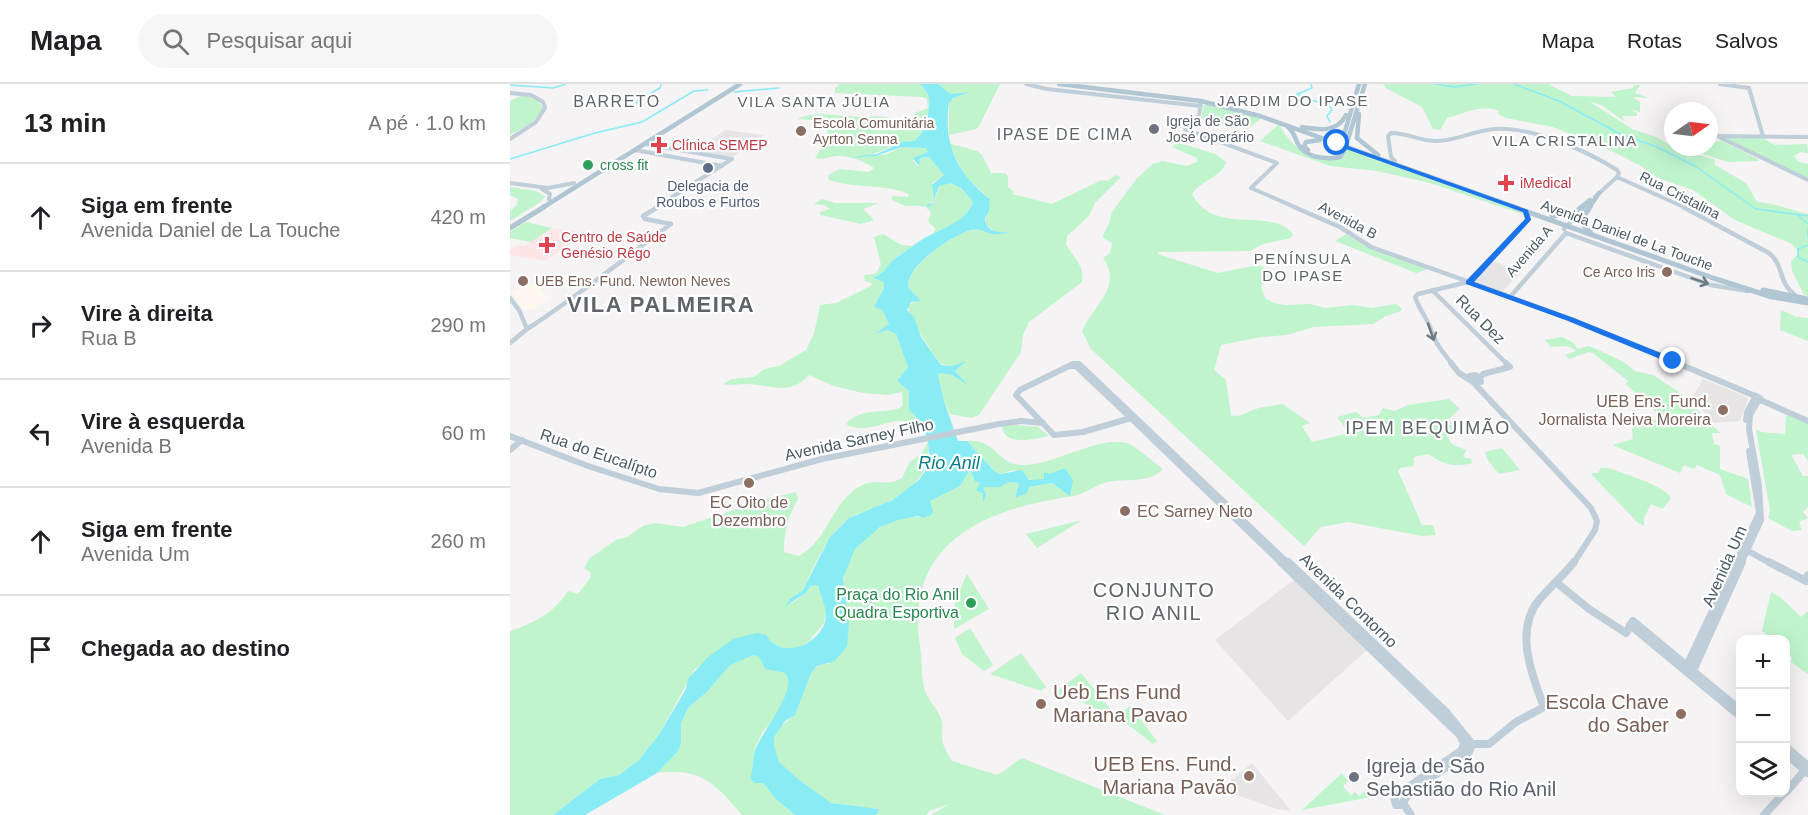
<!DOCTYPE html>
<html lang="pt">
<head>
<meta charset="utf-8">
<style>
	:root { --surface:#fff; --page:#f6f6f6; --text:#202124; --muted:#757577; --line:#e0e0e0 }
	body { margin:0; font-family:Helvetica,sans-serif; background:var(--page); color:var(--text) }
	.controls { position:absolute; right:18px; bottom:18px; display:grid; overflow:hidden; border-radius:12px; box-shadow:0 6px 24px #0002 }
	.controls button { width:54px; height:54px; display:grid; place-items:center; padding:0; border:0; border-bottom:2px solid var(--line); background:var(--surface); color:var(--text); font:30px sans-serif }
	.compass { position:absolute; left:1154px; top:18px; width:54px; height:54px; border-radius:50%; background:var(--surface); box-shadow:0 6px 24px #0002; rotate:76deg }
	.stop { position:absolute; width:18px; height:18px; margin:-14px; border:4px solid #1a73e8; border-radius:50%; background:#fff }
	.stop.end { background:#1a73e8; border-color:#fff; box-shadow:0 2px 6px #0008 }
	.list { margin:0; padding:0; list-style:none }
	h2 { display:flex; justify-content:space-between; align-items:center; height:78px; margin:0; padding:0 24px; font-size:26px }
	h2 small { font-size:20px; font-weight:400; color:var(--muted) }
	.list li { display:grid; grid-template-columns:39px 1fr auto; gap:18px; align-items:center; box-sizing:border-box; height:108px; padding:0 24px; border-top:2px solid var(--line) }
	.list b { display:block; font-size:22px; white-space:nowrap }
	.list p { margin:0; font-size:20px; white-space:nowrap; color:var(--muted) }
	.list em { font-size:20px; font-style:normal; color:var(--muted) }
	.icon { flex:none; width:33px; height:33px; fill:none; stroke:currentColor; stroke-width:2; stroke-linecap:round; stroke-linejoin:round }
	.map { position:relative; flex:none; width:1298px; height:731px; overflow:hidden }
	header { display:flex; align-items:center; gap:36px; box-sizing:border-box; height:84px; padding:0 30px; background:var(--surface); border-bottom:2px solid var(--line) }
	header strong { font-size:28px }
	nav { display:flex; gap:33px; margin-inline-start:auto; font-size:21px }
	.search { width:420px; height:54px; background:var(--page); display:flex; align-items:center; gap:15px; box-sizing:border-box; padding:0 21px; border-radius:33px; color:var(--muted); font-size:22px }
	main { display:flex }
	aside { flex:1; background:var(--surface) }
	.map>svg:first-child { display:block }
	.commercial { fill:#fef7ee }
	.education { fill:#e6e4e5 }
	.medical { fill:#fee4e5 }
	.green { fill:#bff4cd }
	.water { fill:#89ecf5 }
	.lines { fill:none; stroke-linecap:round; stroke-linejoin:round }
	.stream { stroke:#89ecf5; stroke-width:1.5 }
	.secondary-far3 { stroke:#bfced8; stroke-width:4 }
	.secondary-far2 { stroke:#bfced8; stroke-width:4.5 }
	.secondary-far1 { stroke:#bfced8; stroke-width:6 }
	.secondary { stroke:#bfced8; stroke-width:8 }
	.primary-far1 { stroke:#b1c6d3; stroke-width:4.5 }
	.primary { stroke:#b1c6d3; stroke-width:5 }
	.oneway { stroke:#6c7c86 }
	.route { fill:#1a73e8 }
	.worship-dot { fill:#6b7280; stroke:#fff; stroke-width:2 }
	.education-dot { fill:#8d6e63; stroke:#fff; stroke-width:2 }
	.health-dot { fill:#e0444e; stroke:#fff; stroke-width:2 }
	.leisure-dot { fill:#2e9e5b; stroke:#fff; stroke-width:2 }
	.service-dot { fill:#5c6f8a; stroke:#fff; stroke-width:2 }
	.labels { text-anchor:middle; stroke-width:4.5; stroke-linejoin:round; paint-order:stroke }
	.far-worship-label { font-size:14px; fill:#5b616d; stroke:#fff; text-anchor:start }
	.far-education-label { font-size:14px; fill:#785e54; stroke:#fff; text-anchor:start }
	.far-health-label { font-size:14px; fill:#be3a42; stroke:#fff; text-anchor:start }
	.far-leisure-label { font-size:14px; fill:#27864d; stroke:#fff; text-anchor:start }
	.far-service-label { font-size:14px; fill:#4e5e75; stroke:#fff }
	.far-street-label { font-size:14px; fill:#485963; stroke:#fff }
	.far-neighbourhood-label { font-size:15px; letter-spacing:1.5px; fill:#5e6469; stroke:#fff }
	.far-quarter-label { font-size:16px; letter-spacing:1.5px; fill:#5e6469; stroke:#fff }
	.street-label { font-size:16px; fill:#485963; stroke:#fff }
	.education-label { font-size:16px; fill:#785e54; stroke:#fff; text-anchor:end }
	.leisure-label { font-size:16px; fill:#27864d; stroke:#fff; text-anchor:end }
	.neighbourhood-label { font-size:18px; letter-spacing:1.5px; fill:#5e6469; stroke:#fff }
	.water-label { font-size:18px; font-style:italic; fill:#057e8a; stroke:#fff }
	.quarter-label { font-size:20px; letter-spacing:1.5px; fill:#5e6469; stroke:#fff }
	.near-education-label { font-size:20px; fill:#785e54; stroke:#fff; text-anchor:end }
	.near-worship-label { font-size:20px; fill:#5b616d; stroke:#fff; text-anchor:start }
	.district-label { font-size:22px; font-weight:bold; letter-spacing:1.5px; fill:#5e6469; stroke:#fff }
</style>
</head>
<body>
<header>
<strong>Mapa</strong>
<div class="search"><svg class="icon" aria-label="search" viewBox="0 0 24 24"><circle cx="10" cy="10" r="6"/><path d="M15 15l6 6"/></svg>Pesquisar aqui</div>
<nav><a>Mapa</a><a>Rotas</a><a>Salvos</a></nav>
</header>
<main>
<aside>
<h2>13 min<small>A pé · 1.0 km</small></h2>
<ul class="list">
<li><svg class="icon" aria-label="ahead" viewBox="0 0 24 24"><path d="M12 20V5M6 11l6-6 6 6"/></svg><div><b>Siga em frente</b><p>Avenida Daniel de La Touche</p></div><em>420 m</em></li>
<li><svg class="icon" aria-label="right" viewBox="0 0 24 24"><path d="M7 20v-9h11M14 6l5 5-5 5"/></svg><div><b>Vire à direita</b><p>Rua B</p></div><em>290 m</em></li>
<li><svg class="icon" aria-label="left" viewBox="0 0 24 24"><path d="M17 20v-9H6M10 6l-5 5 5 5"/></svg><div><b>Vire à esquerda</b><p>Avenida B</p></div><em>60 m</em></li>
<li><svg class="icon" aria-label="ahead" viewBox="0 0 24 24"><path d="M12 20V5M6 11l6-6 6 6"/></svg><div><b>Siga em frente</b><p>Avenida Um</p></div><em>260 m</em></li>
<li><svg class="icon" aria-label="arrive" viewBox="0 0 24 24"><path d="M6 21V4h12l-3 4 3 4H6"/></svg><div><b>Chegada ao destino</b></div></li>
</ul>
</aside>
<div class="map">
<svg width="1298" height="731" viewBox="0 0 1298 731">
	<rect width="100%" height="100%" fill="#f5f3f3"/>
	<!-- commercial -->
	<path class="commercial" d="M26 199 39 215 26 224 14 227 0 208Z"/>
	<!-- education -->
	<path class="education" d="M216 46 254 51 221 74 185 66Z
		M983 177 1011 188 992 208 963 198Z
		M1193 295 1235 312 1238 315 1230 337 1203 339 1182 314Z
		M785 495 857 566 778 637 705 556Z
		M742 679 781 727 766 725 710 705Z"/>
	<!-- medical -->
	<path class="medical" d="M45 144 77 149 35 177 0 171V166L8 161 14 162Z"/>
	<!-- green -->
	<path class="green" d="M330 0H409C425 11 420 29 411 45L413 48 405 58C386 56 368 72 348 74L377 70 392 63 416 64 418 68 403 76 408 83 410 74 419 73 434 91 423 99 424 113 419 121 396 122 382 116V112L398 113 399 110C373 99 345 105 319 96L318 91 330 85 359 88 364 84C354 77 341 72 329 72 320 71 314 77 305 74L316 57 318 43 302 36 287 35 298 31 311 30 348 33 369 32 396 36 402 33 405 29 418 24 417 15 413 13 325 9V4Z
		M428 0H490L469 42 466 45 439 51V19L443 14 459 9 439 10Z
		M873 0H1038L1062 12 1106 13 1101 8 1123 4 1124 1H1130L1125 9 1139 14 1122 13 1130 18V28L1119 25 1127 29V32H1112L1114 37 1091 21 1079 17 1122 45 1146 53 1169 66 1204 75 1205 81 1236 99 1247 118C1264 119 1281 126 1298 130V212L1294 211 1282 187 1281 177 1287 171V166L1282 160 1225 136 1183 106 1148 94 1131 82 1102 67 1043 43 996 34 988 30 989 27C974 19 952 30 937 34L930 46 923 45 912 23 876 4Z
		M13 11 28 16 33 26 21 39 0 51V17Z
		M696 20 752 34 737 45 691 34 694 21Z
		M769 40C786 71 799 70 831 73L837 64 1014 128 1015 131 920 99 867 87 820 82 750 57Z
		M1250 53 1265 61 1297 60 1298 69 1290 68 1284 72 1289 78 1298 80V94L1214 54Z
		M1212 57 1246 74 1249 77 1218 78 1171 63H1199V59Z
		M667 58 705 70 716 78C713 92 690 97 682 110 704 153 761 122 783 150L781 154 753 160 740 167 647 168 650 171 708 189 743 182H751L761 187 762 191 751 202 755 214 764 219 775 221 800 220 815 224 844 221 861 224 886 220 892 225 891 227 876 232 863 240 803 243 777 251 751 253 711 261 704 286 716 296 721 331C732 334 734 329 743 326 752 322 764 322 773 320L800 339 792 342 802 358 839 349 827 333 846 328 853 334 869 331 873 324 884 327 898 321 939 315 950 325 939 335 945 345 936 348C939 362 945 361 956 366L953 373 961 375 962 379C945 384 932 380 918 370L904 373 903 382 890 384 888 387 912 441H923L926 451 912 452 838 438 811 443 794 462 581 265 572 247C582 223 614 202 593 174L600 169 602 159 592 153 599 140 602 128 627 94 643 80 652 77 677 82 687 78V74L662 63Z
		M438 59 467 67 472 71 481 89H495L498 93V103L504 108 502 110 542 120 592 96 597 97 606 91 611 93 585 119 579 132 557 152 556 161C565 175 574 181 572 198L519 238 513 251 511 268 469 331 461 334 440 330 434 317 428 291 430 289 442 291 456 299 445 287 454 278 442 282 431 280C423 269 397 233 398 221L410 216 398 203C398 181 444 149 463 146 474 144 484 150 496 148H485L477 141C474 135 479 123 480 115L455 92Z
		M436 99H446L463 118C457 135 439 143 423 150L426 145 418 137 421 129 416 123 424 119 429 102Z
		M0 103 26 107 35 112 32 117 0 137V127L7 121 8 115 0 111Z
		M312 115 325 119H369L353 125 364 136 351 140 310 131V128L320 125 314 121 304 120Z
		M16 138 42 144 21 158 0 154V148Z
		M373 150 391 161 403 162 385 174 377 186 363 194 374 198V204L364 223 372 226 379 240 367 249 381 246 386 250 398 283 387 297 399 307 402 330 412 339 414 346C389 322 360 355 336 340 351 323 372 330 390 324L393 321 392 308 378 311 353 309 324 302 299 291C279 313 261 300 236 300 228 300 220 302 213 300L222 295 244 293 254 285 269 282 296 266 304 250 310 221 326 219 361 202 362 199 355 197 354 191 365 190 371 181 364 153Z
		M836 150 853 161 918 185 906 189 825 157Z
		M1271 226 1287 233 1298 234V257L1270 246Z
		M1052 253 1062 258 1068 265 1078 262 1084 264 1114 278 1125 287 1143 291 1172 310 1210 349H1202L1204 360 1210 362V385L1238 395 1242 423 1216 410 1210 391 1187 381 1184 385 1174 381 1170 389 1102 361 1123 355 1122 345 1127 340 1152 334 1116 300 1118 297 1083 269 1079 268 1059 275 1055 271 1066 267C1059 260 1051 263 1041 263L1035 256Z
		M1276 332H1281L1298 339V377L1293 370 1281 371 1293 392H1298V423L1293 428 1298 434 1289 438 1292 446 1282 447 1258 434 1260 426 1246 346C1259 351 1263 347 1275 351Z
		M507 341 528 343 539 352C526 355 493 363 492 342Z
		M457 357C484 354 487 379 510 381 542 383 593 349 619 360 626 363 645 379 653 385 639 400 615 394 597 398 585 401 575 410 563 412 476 425 394 457 410 562 412 576 411 594 415 607 419 619 430 626 432 639 433 644 432 648 432 653 432 662 438 670 442 677L487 691C497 687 502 679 512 674L655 731H421L439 720 419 727 416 731H366L369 725C354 723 336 724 322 719 316 717 309 710 303 706 287 694 258 678 264 654 267 641 279 638 285 629 295 613 292 580 319 580L334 504C329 470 364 440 395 434 402 433 407 432 413 434L421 425 420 417 450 402 460 386 463 393 471 399 467 406 473 410V403H490L499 398 509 399 505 413 519 403 542 399 560 411 561 399 547 388C541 389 538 393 533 395 521 399 514 392 504 386L490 390 484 387Z
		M418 358C422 394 395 412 364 425 355 428 346 429 338 435 316 453 305 481 293 506L279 521 296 509 300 502 308 501 316 527 314 539 298 558 290 563 280 565 270 563 260 557 223 556 185 585 148 652 129 676 109 691 90 695 43 731H0V547C24 539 44 529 58 507L68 510 81 493 80 488 74 484 80 474 106 456 117 453 133 442 145 439 173 443 259 414 286 408 288 415C278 433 274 447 274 468L289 472C315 458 321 425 343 407 364 390 374 405 392 394L400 378 412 369Z
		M992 364 1010 386 989 390 977 375 975 368Z
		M1091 384H1099C1114 390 1154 401 1161 414L1153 425 1141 420 1134 434V442L1127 438 1082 391V389H1088Z
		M572 436 527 464 516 450Z
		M457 490 479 525 444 545 445 517Z
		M1261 508 1270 513 1291 533 1298 527V590L1281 578 1282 573 1276 568V556L1264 555 1252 547Z
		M460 544 483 581 474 587 452 570 445 554Z
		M511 569 536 603 531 607 480 590Z
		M244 571 249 573 255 585 275 589 279 595V604L265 635 253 647 245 664 243 687 266 715 285 731H232C206 700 190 683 147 689L171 660V640L178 624 197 608 220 581Z
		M571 589 602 627 597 630 572 618 543 610Z
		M620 622 647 657 643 660 607 632Z
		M832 689 838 697 833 702 841 711 845 708 849 712 861 701 872 711 792 726Z"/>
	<!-- water -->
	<path class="water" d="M409 0H428L440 10 461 8 443 14 439 19C433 60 447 90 480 115L479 127 475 134C476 149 490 149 502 148 496 149 490 151 483 150 476 148 469 144 461 146 441 152 397 181 398 203L411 217 401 218 397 226 404 233 411 253 431 281 442 282 456 277 445 287 458 301 442 291 430 289 428 291 434 317 448 357H457L484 387 490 390 512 386 519 396 534 395V388L540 390 555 384 563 396 560 412 542 399 519 403 517 409 505 414 509 399 499 398 490 403H473L476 411 473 419V410L466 406 470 399 465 397 460 386 450 402 420 417 423 427 421 431 413 434 408 432 388 436 370 443 345 465 333 494 339 540 337 562 325 577 307 582 301 589 285 631 275 637 264 653V662L269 678 288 695 321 719 369 725 366 731H285L266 715 253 699H245L240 694C244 685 242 676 245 667 250 650 290 604 275 589L255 585 249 573 244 571 220 581 197 608 178 624 171 640V660L168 667 147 689 75 731H43L90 695 109 691 129 676 148 652 176 605 178 595 197 574 223 555 247 549 256 551C271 576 307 562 315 538 318 526 311 513 308 501L300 502 296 509 275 522 280 515 293 506 320 453 339 434 383 416 409 396 417 384 419 370 418 358 412 339 399 326V307L387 297 398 283 386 250 378 246 365 250 379 240 372 226 364 223 374 204V198L363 194C378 187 376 181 387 173 395 168 402 162 410 157 428 145 455 140 463 118L451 104 441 99 429 102C422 117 427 128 405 120L415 122 422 119 424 113 422 101 434 91 419 73 410 74 409 80 404 85 408 81 403 74 418 68 416 64 392 63 365 72 337 74 367 70 393 58 405 57 413 48 411 45C420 29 425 11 409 0Z"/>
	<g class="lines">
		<!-- stream -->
		<path class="stream" d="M801 0 802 4 787 10 820 23 822 26 817 32 820 38
			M926 0 944 3 967 0
			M1004 0 1049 17 1110 50 1147 63 1185 82 1246 125 1298 132
			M0 1 43 4 56 0
			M224 8 269 4
			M126 20 127 17 150 4 151 0
			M0 75 85 49 132 38 184 7 198 6
			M1288 131 1298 140
			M1298 145V153
			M1298 161 1288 165V173L1298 178"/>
		<!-- secondary-far3 -->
		<path class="secondary-far3" d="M516 0 537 5 691 22
			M1210 0 1239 4 1253 52
			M0 9 21 11 33 18 35 24 26 38 0 55
			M691 17 689 31 675 45 767 79 741 104 787 124
			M1207 52 1298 96
			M1208 52 1298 53
			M135 60 221 75
			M125 66 212 82
			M885 77 881 73 878 52 881 49C897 49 911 57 926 57 947 57 965 46 985 45 1024 43 1075 66 1107 86L1109 89 1107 93
			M1107 93 1176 124
			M0 99 38 104 64 99
			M32 105 40 110 39 115
			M1085 113 1107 93
			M145 124 222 75
			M1074 124 1076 122"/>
		<!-- secondary-far2 -->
		<path class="secondary-far2" d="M148 123 133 132 135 135 161 140
			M784 123 830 143 861 163 996 211
			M1173 123 1259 169C1275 182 1267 198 1286 212
			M1054 145 1075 123
			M959 198 1019 135 1016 127
			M922 206 998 281
			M1000 213 1061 235 1171 281
			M1000 213 1056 149 1201 201 1238 207
			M0 214 9 226 17 245 0 259
			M17 245C67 213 113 175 161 140
			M561 281H570
			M943 281C930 265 927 262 920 243 916 233 909 225 905 213L908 210 958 198"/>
		<!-- secondary-far1 -->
		<path class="secondary-far1" d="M941 279 949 289 963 298 970 296
			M996 279 1000 283
			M1167 279 1250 314 1240 331 1239 345 1249 402 1251 436 1231 480
			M560 282H566L621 334
			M970 294 973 290 1000 283
			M959 295V292L965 291 970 294 971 298
			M964 299 1081 424 1087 437 1085 446 1063 480
			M1246 314 1298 337
			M621 334 772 480
			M621 334 573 348 544 351 506 311 510 306 563 280H569L779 480
			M621 334 625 333
			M1236 336 1237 328 1246 312
			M0 352 78 382 149 405 188 409 312 375 489 340 511 337 533 339
			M0 366 12 356
			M1236 466 1262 480
			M1225 480 1249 429 1239 367"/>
		<!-- secondary -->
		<path class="secondary" d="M771 478 950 651 954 659 952 666 884 713 886 721H891L900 708 959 668 962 660 936 628 778 478
			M1259 478 1296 497 1298 491
			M1047 499 1079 525 1116 549 1123 537 1230 626
			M1120 541 1230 632
			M1175 586 1226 478
			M1181 591 1232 478
			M959 660H979L1006 638 1034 623C1022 592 1004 546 1029 516 1040 503 1053 492 1064 478
			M1276 663 1298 682
			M1276 670 1298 689
			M1276 708 1298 683
			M893 719 901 731
			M1254 731 1275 708"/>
		<!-- primary-far1 -->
		<path class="primary-far1" d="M549 0 691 17 750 32 1008 124
			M849 30 847 54 868 71
			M778 43C784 48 785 54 788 60 796 74 816 76 830 73L835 65 855 0
			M792 43C809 46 827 49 836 31
			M830 64 849 0
			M798 66 794 62 796 58 810 56
			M32 124 230 0
			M1070 124 1080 116
			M1079 124 1089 109"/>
		<!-- primary -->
		<path class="primary" d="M1004 123 1203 194 1262 213 1298 219
			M1080 123 1072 135 1073 141 1081 149
			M1042 132 1063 130 1072 123
			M0 144 34 123
			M1253 206 1298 215"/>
	</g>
	<!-- one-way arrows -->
	<defs><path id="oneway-shaft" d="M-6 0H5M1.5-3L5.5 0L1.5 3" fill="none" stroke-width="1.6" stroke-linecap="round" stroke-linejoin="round" transform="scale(1.5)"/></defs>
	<g class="oneway">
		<use href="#oneway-shaft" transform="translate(1190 197) rotate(19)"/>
		<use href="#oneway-shaft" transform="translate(921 248) rotate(71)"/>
	</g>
	<!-- route -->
	<path class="route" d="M827 58 1018 126 1021 136 964 198 1064 234 1166 275V279H1160L1058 237 956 200V197L1015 135 1013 128 825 61Z"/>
	<!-- markers -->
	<g class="worship-dot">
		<circle cx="644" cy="45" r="6"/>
		<circle cx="844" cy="693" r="6"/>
	</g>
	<g class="education-dot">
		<circle cx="291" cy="47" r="6"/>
		<circle cx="1157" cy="188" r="6"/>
		<circle cx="13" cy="197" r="6"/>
		<circle cx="1213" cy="326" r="6"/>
		<circle cx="239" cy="399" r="6"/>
		<circle cx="615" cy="427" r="6"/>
		<circle cx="531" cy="620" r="6"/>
		<circle cx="1171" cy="630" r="6"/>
		<circle cx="739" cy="692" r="6"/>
	</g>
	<g class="health-dot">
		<path d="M146 52h6v6h6v6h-6v6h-6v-6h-6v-6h6z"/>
		<path d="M993 90h6v6h6v6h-6v6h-6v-6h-6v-6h6z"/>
		<path d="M34 152h6v6h6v6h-6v6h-6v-6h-6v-6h6z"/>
	</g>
	<g class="leisure-dot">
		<circle cx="78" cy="81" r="6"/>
		<circle cx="461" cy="519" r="6"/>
	</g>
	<circle class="service-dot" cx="198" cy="84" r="6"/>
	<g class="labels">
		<!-- far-worship labels -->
		<g class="far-worship-label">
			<text x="656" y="42">Igreja de São<tspan x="656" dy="16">José Operário</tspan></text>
		</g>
		<!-- far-education labels -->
		<g class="far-education-label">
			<text x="303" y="44">Escola Comunitária<tspan x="303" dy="16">Ayrton Senna</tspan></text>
			<text x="1145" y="193" text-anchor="end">Ce Arco Iris</text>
			<text x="25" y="202">UEB Ens. Fund. Newton Neves</text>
		</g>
		<!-- far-health labels -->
		<g class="far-health-label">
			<text x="162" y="66">Clínica SEMEP</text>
			<text x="1010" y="104">iMedical</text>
			<text x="51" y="158">Centro de Saúde<tspan x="51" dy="16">Genésio Rêgo</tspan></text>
		</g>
		<!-- far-leisure labels -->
		<g class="far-leisure-label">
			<text x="90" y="86">cross fit</text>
		</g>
		<!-- far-service labels -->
		<g class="far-service-label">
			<text x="198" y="107">Delegacia de<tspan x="198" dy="16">Roubos e Furtos</tspan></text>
		</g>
		<!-- far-street labels -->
		<g class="far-street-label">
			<text transform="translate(1170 111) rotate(27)" y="5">Rua Cristalina</text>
			<text transform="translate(838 136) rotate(28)" y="5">Avenida B</text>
			<text transform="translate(1117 151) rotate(20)" y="5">Avenida Daniel de La Touche</text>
			<text transform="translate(1019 167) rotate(-49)" y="5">Avenida A</text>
		</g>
		<!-- far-neighbourhood labels -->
		<g class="far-neighbourhood-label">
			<text x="783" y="22">JARDIM DO IPASE</text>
			<text x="304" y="23">VILA SANTA JÚLIA</text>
			<text x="1055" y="62">VILA CRISTALINA</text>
			<text x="793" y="180">PENÍNSULA<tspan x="793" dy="17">DO IPASE</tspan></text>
		</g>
		<!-- far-quarter labels -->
		<g class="far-quarter-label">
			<text x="107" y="23">BARRETO</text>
			<text x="555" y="56">IPASE DE CIMA</text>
		</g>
		<!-- street labels -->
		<g class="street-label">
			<text transform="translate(971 235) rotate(45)" y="6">Rua Dez</text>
			<text transform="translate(349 355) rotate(-12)" y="6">Avenida Sarney Filho</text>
			<text transform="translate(89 369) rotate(19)" y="6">Rua do Eucalípto</text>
			<text transform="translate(1214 482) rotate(-66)" y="6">Avenida Um</text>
			<text transform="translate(839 516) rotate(44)" y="6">Avenida Contorno</text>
		</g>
		<!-- education labels -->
		<g class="education-label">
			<text x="1201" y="323">UEB Ens. Fund.<tspan x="1201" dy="18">Jornalista Neiva Moreira</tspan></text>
			<text x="239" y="424" text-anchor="middle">EC Oito de<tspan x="239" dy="18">Dezembro</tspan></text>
			<text x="627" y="433" text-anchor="start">EC Sarney Neto</text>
		</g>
		<!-- leisure labels -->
		<g class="leisure-label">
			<text x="449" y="516">Praça do Rio Anil<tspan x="449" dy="18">Quadra Esportiva</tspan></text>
		</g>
		<!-- neighbourhood labels -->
		<g class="neighbourhood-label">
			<text x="918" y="350">IPEM BEQUIMÃO</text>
		</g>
		<!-- water labels -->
		<g class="water-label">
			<text x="439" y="385">Rio Anil</text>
		</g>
		<!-- quarter labels -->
		<g class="quarter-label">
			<text x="644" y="513">CONJUNTO<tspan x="644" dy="23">RIO ANIL</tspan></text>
		</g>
		<!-- near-education labels -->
		<g class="near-education-label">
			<text x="543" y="615" text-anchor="start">Ueb Ens Fund<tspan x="543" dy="23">Mariana Pavao</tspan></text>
			<text x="1159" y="625">Escola Chave<tspan x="1159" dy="23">do Saber</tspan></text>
			<text x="727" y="687">UEB Ens. Fund.<tspan x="727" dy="23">Mariana Pavão</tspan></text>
		</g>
		<!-- near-worship labels -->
		<g class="near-worship-label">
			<text x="856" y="689">Igreja de São<tspan x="856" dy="23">Sebastião do Rio Anil</tspan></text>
		</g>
		<!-- district labels -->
		<g class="district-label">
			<text x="151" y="228">VILA PALMEIRA</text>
		</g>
	</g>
</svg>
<div class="controls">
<button>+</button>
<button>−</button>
<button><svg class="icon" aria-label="layers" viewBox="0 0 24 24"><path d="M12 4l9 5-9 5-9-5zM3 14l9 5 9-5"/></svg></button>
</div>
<svg class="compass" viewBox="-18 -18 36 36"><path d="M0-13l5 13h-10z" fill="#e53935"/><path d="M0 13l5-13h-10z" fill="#757577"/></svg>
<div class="stop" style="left:827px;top:59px"></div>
<div class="stop end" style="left:1163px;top:277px"></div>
</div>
</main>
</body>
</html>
